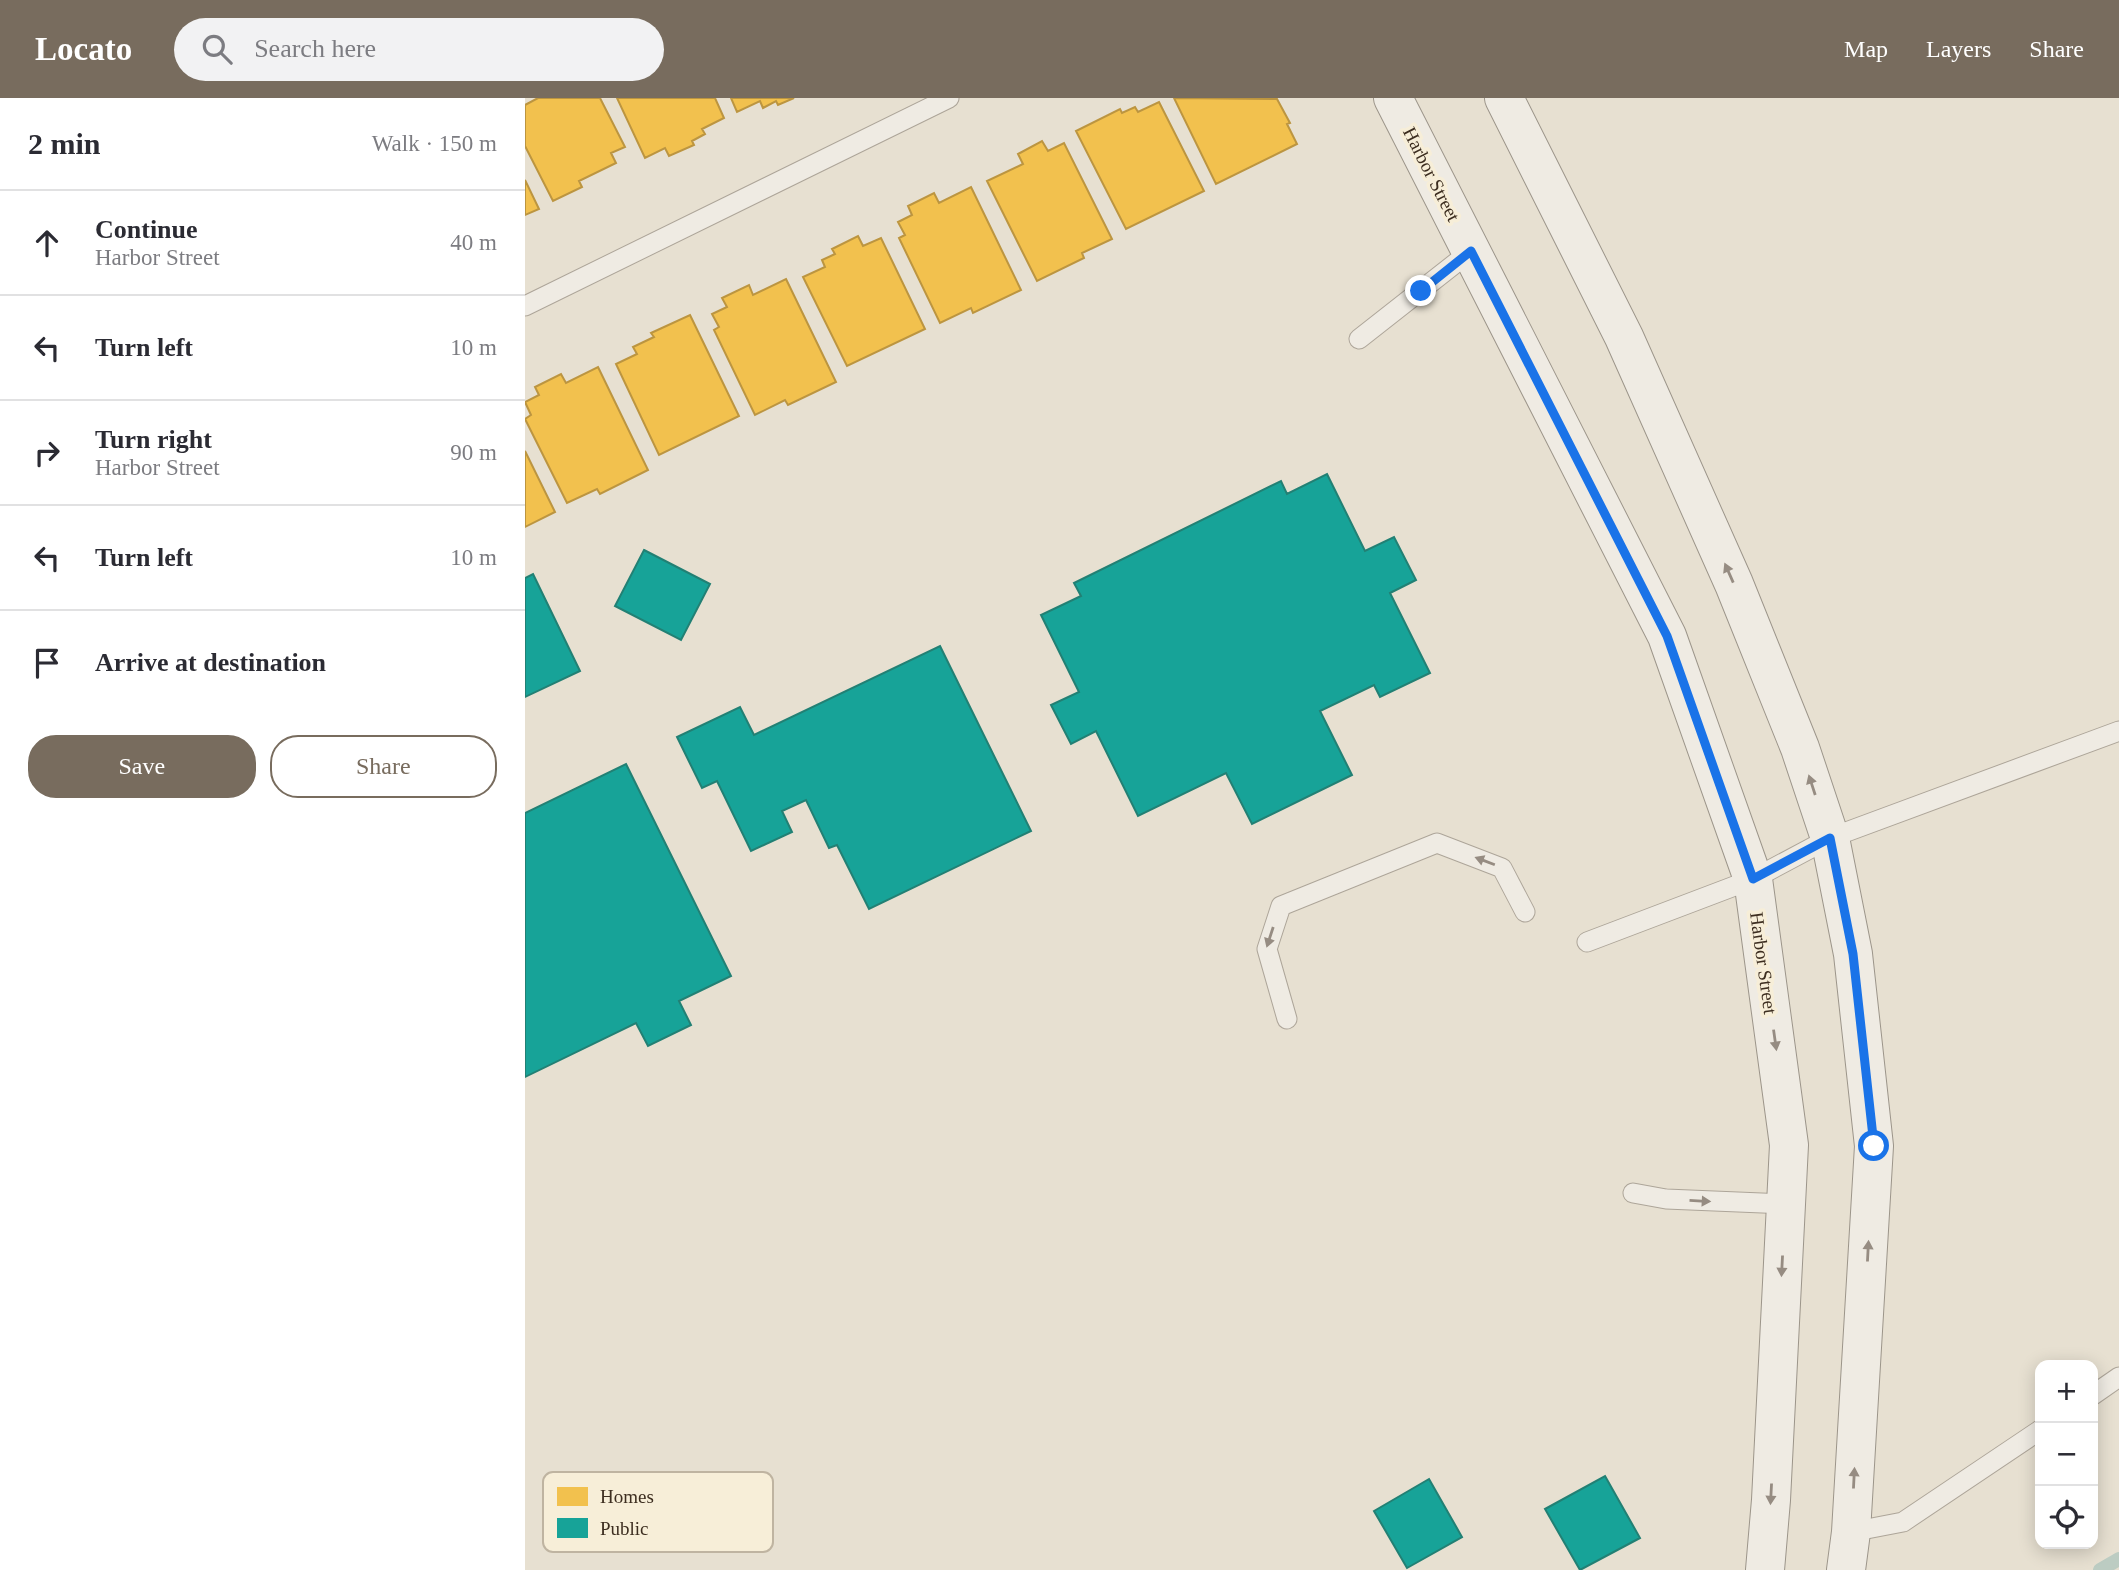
<!DOCTYPE html>
<html lang="en">
<head>
<meta charset="utf-8">
<style>
	:root { --surface:#fff; --page:#f2f2f3; --text:#2b2b33; --muted:#7c7c81; --line:#e1e1e2; --accent:#786c5e }
	body { margin:0; font-family:Georgia,serif; background:var(--page); color:var(--text) }
	.controls { position:absolute; right:21px; bottom:21px; display:grid; overflow:hidden; border-radius:14px; box-shadow:0 4px 18px #0003 }
	.controls button { width:63px; height:63px; display:grid; place-items:center; padding:0; border:0; border-bottom:2px solid var(--line); background:var(--surface); color:var(--text); font:35px sans-serif }
	.stop { position:absolute; width:21px; height:21px; margin:-16px; border:5px solid #1a73e8; border-radius:50%; background:#fff }
	.stop.end { background:#1a73e8; border-color:#fff; box-shadow:0 2px 7px #0008 }
	.list { margin:0; padding:0; list-style:none }
	h2 { display:flex; justify-content:space-between; align-items:center; height:91px; margin:0; padding:0 28px; font-size:30px }
	h2 small { font-size:23px; font-weight:400; color:var(--muted) }
	.list li { display:grid; grid-template-columns:46px 1fr auto; gap:21px; align-items:center; box-sizing:border-box; height:105px; padding:0 28px; border-top:2px solid var(--line) }
	.list b { display:block; font-size:26px; white-space:nowrap }
	.list p { margin:0; font-size:23px; white-space:nowrap; color:var(--muted) }
	.list em { font-size:23px; font-style:normal; color:var(--muted) }
	.actions { display:flex; gap:14px; padding:21px 28px }
	.actions a { flex:1; padding:16px 0; border:2px solid var(--accent); border-radius:28px; text-align:center; font-size:24px; color:var(--accent) }
	.actions .main { background:var(--accent); color:#fff }
	.icon { flex:none; width:38px; height:38px; fill:none; stroke:currentColor; stroke-width:2; stroke-linecap:round; stroke-linejoin:round }
	.map { position:relative; flex:none; width:1594px; height:1472px; overflow:hidden }
	header { display:flex; align-items:center; gap:42px; box-sizing:border-box; height:98px; padding:0 35px; background:var(--accent); color:#fff }
	header strong { font-size:33px }
	nav { display:flex; gap:38px; margin-inline-start:auto; font-size:24px }
	.search { width:490px; height:63px; background:var(--page); display:flex; align-items:center; gap:18px; box-sizing:border-box; padding:0 24px; border-radius:38px; color:var(--muted); font-size:26px }
	main { display:flex }
	aside { flex:1; background:var(--surface) }
	.map>svg:first-child { display:block }
	.homes { fill:#f2c14e; stroke:#bc9540; stroke-width:2 }
	.public { fill:#17a398; stroke:#228074; stroke-width:2 }
	.lines { fill:none; stroke-linecap:round; stroke-linejoin:round }
	.stream { stroke:#bcccc2; stroke-width:14 }
	.lane-casing { stroke:#ada599; stroke-width:21 }
	.secondary-casing { stroke:#9c958a; stroke-width:40 }
	.lane { stroke:#efebe3; stroke-width:19 }
	.secondary { stroke:#efebe3; stroke-width:38 }
	.oneway { fill:#968c82 }
	.route { stroke:#1a73e8; stroke-width:9 }
	.labels { text-anchor:middle; stroke-width:7; stroke-linejoin:round; paint-order:stroke }
	.street-label { font-size:19px; fill:#3d2e20; stroke:#f7eed8 }
	.key { fill:#f7eed8; stroke:#bfb4a1; stroke-width:2 }
	.key-label { font-size:19px; fill:#3d2e20 }
</style>
</head>
<body>
<header>
<strong>Locato</strong>
<div class="search"><svg class="icon" aria-label="search" viewBox="0 0 24 24"><circle cx="10" cy="10" r="6"/><path d="M15 15l6 6"/></svg>Search here</div>
<nav><a>Map</a><a>Layers</a><a>Share</a></nav>
</header>
<main>
<aside>
<h2>2 min<small>Walk · 150 m</small></h2>
<ul class="list">
<li><svg class="icon" aria-label="ahead" viewBox="0 0 24 24"><path d="M12 20V5M6 11l6-6 6 6"/></svg><div><b>Continue</b><p>Harbor Street</p></div><em>40 m</em></li>
<li><svg class="icon" aria-label="left" viewBox="0 0 24 24"><path d="M17 20v-9H6M10 6l-5 5 5 5"/></svg><div><b>Turn left</b></div><em>10 m</em></li>
<li><svg class="icon" aria-label="right" viewBox="0 0 24 24"><path d="M7 20v-9h11M14 6l5 5-5 5"/></svg><div><b>Turn right</b><p>Harbor Street</p></div><em>90 m</em></li>
<li><svg class="icon" aria-label="left" viewBox="0 0 24 24"><path d="M17 20v-9H6M10 6l-5 5 5 5"/></svg><div><b>Turn left</b></div><em>10 m</em></li>
<li><svg class="icon" aria-label="arrive" viewBox="0 0 24 24"><path d="M6 21V4h12l-3 4 3 4H6"/></svg><div><b>Arrive at destination</b></div></li>
</ul>
<div class="actions"><a class="main">Save</a><a>Share</a></div>
</aside>
<div class="map">
<svg width="1594" height="1472" viewBox="0 0 1594 1472">
	<rect width="100%" height="100%" fill="#e7e0d1"/>
	<!-- homes -->
	<path class="homes" d="M13 0H75L100 49 86 55 91 65 54 83 57 89 28 103 0 48V7Z
		M92 0H190L199 20 177 31 180 36 167 43 169 47 144 58 140 50 120 60Z
		M206 0H269L253 7 251 3 238 10 235 3 212 14Z
		M649 0 752 1 765 25 762 26 772 46 691 86Z
		M634 4 679 93 601 131 551 33 595 11 597 15 610 9 613 14Z
		M517 43 523 53 539 45 587 141 557 155 559 160 512 183 462 83 498 66 493 56Z
		M0 82 14 111 0 117Z
		M446 89 496 192 448 215 446 210 415 225 374 140 380 137 373 124 387 117 383 108 409 95 414 105Z
		M333 138 338 148 356 140 400 231 322 268 278 179 300 169 297 162 310 156 307 151Z
		M261 181 311 284 263 307 260 302 230 317 189 232 194 229 187 216 202 209 197 200 224 187 228 197Z
		M165 217 214 318 134 357 91 266 112 256 108 249 129 239 126 235Z
		M73 269 123 372 75 396 72 391 42 405 0 321 6 317 0 304 14 297 10 289 36 276 41 285Z
		M0 353 30 414 0 429Z"/>
	<!-- public -->
	<path class="public" d="M802 376 840 453 869 439 891 482 865 495 905 575 855 599 849 587 795 613 827 677 727 726 701 675 613 718 571 633 546 646 526 607 554 594 516 517 556 498 549 485 756 383 762 396Z
		M119 452 185 486 156 542 90 508Z
		M8 476 55 573 0 599V480Z
		M415 548 506 733 344 811 312 747 304 750 281 702 257 713 267 734 226 753 192 683 177 690 152 639 215 609 229 637Z
		M101 666 206 878 154 903 166 927 123 948 111 925 0 979V715Z
		M1080 1378 1115 1440 1055 1472 1020 1411Z
		M904 1381 937 1439 882 1470 849 1413Z"/>
	<g class="lines">
		<!-- stream -->
		<path class="stream" d="M1575 1472 1594 1461"/>
		<defs>
			<path id="lane" d="M0 208 424 0
				M834 241 946 153
				M1062 844 1228 781 1305 740 1594 633
				M762 921 742 851 756 808 912 745 977 770 1000 814
				M1108 1095 1141 1101 1261 1106
				M1568 1297 1594 1279
				M1326 1434 1378 1424 1515 1332"/>
			<path id="secondary" d="M868 0 1142 538 1228 781 1264 1047 1246 1402 1240 1472
				M979 0 1099 239 1209 486 1275 650 1305 740 1328 856 1349 1048 1326 1434 1321 1472"/>
		</defs>
		<!-- lane casing -->
		<use href="#lane" class="lane-casing"/>
		<!-- secondary casing -->
		<use href="#secondary" class="secondary-casing"/>
		<!-- lane -->
		<use href="#lane" class="lane"/>
		<!-- secondary -->
		<use href="#secondary" class="secondary"/>
	</g>
	<!-- one-way arrows -->
	<defs><path id="oneway-solid" d="M-6-.8H1V-3.2L6.5 0L1 3.2V.8H-6Z" transform="scale(1.75)"/></defs>
	<g class="oneway">
		<use href="#oneway-solid" transform="translate(1204 475) rotate(-114)"/>
		<use href="#oneway-solid" transform="translate(1287 687) rotate(-108)"/>
		<use href="#oneway-solid" transform="translate(960 763) rotate(-159)"/>
		<use href="#oneway-solid" transform="translate(745 839) rotate(108)"/>
		<use href="#oneway-solid" transform="translate(1250 942) rotate(82)"/>
		<use href="#oneway-solid" transform="translate(1175 1103) rotate(3)"/>
		<use href="#oneway-solid" transform="translate(1343 1153) rotate(-87)"/>
		<use href="#oneway-solid" transform="translate(1257 1168) rotate(93)"/>
		<use href="#oneway-solid" transform="translate(1329 1380) rotate(-87)"/>
		<use href="#oneway-solid" transform="translate(1246 1396) rotate(93)"/>
	</g>
	<g class="lines">
		<!-- route -->
		<path class="route" d="M896 193 946 153 1142 538 1228 781 1305 740 1328 856 1349 1048"/>
	</g>
	<g class="labels">
		<!-- street labels -->
		<g class="street-label">
			<text transform="translate(907 76) rotate(63)" y="7">Harbor Street</text>
			<text transform="translate(1239 865) rotate(82)" y="7">Harbor Street</text>
		</g>
	</g>
	<!-- legend -->
	<rect x="18" y="1374" width="230" height="80" rx="10" class="key"/>
	<rect x="32" y="1389" width="31" height="19" fill="#f2c14e"/>
	<rect x="32" y="1420" width="31" height="20" fill="#17a398"/>
	<g class="key-label">
		<text x="75" y="1405">Homes</text>
		<text x="75" y="1437">Public</text>
	</g>
</svg>
<div class="controls">
<button>+</button>
<button>−</button>
<button><svg class="icon" aria-label="locate" viewBox="0 0 24 24"><circle cx="12" cy="12" r="6"/><path d="M12 2v4M12 18v4M2 12h4M18 12h4"/></svg></button>
</div>
<div class="stop" style="left:1349px;top:1048px"></div>
<div class="stop end" style="left:896px;top:193px"></div>
</div>
</main>
</body>
</html>
